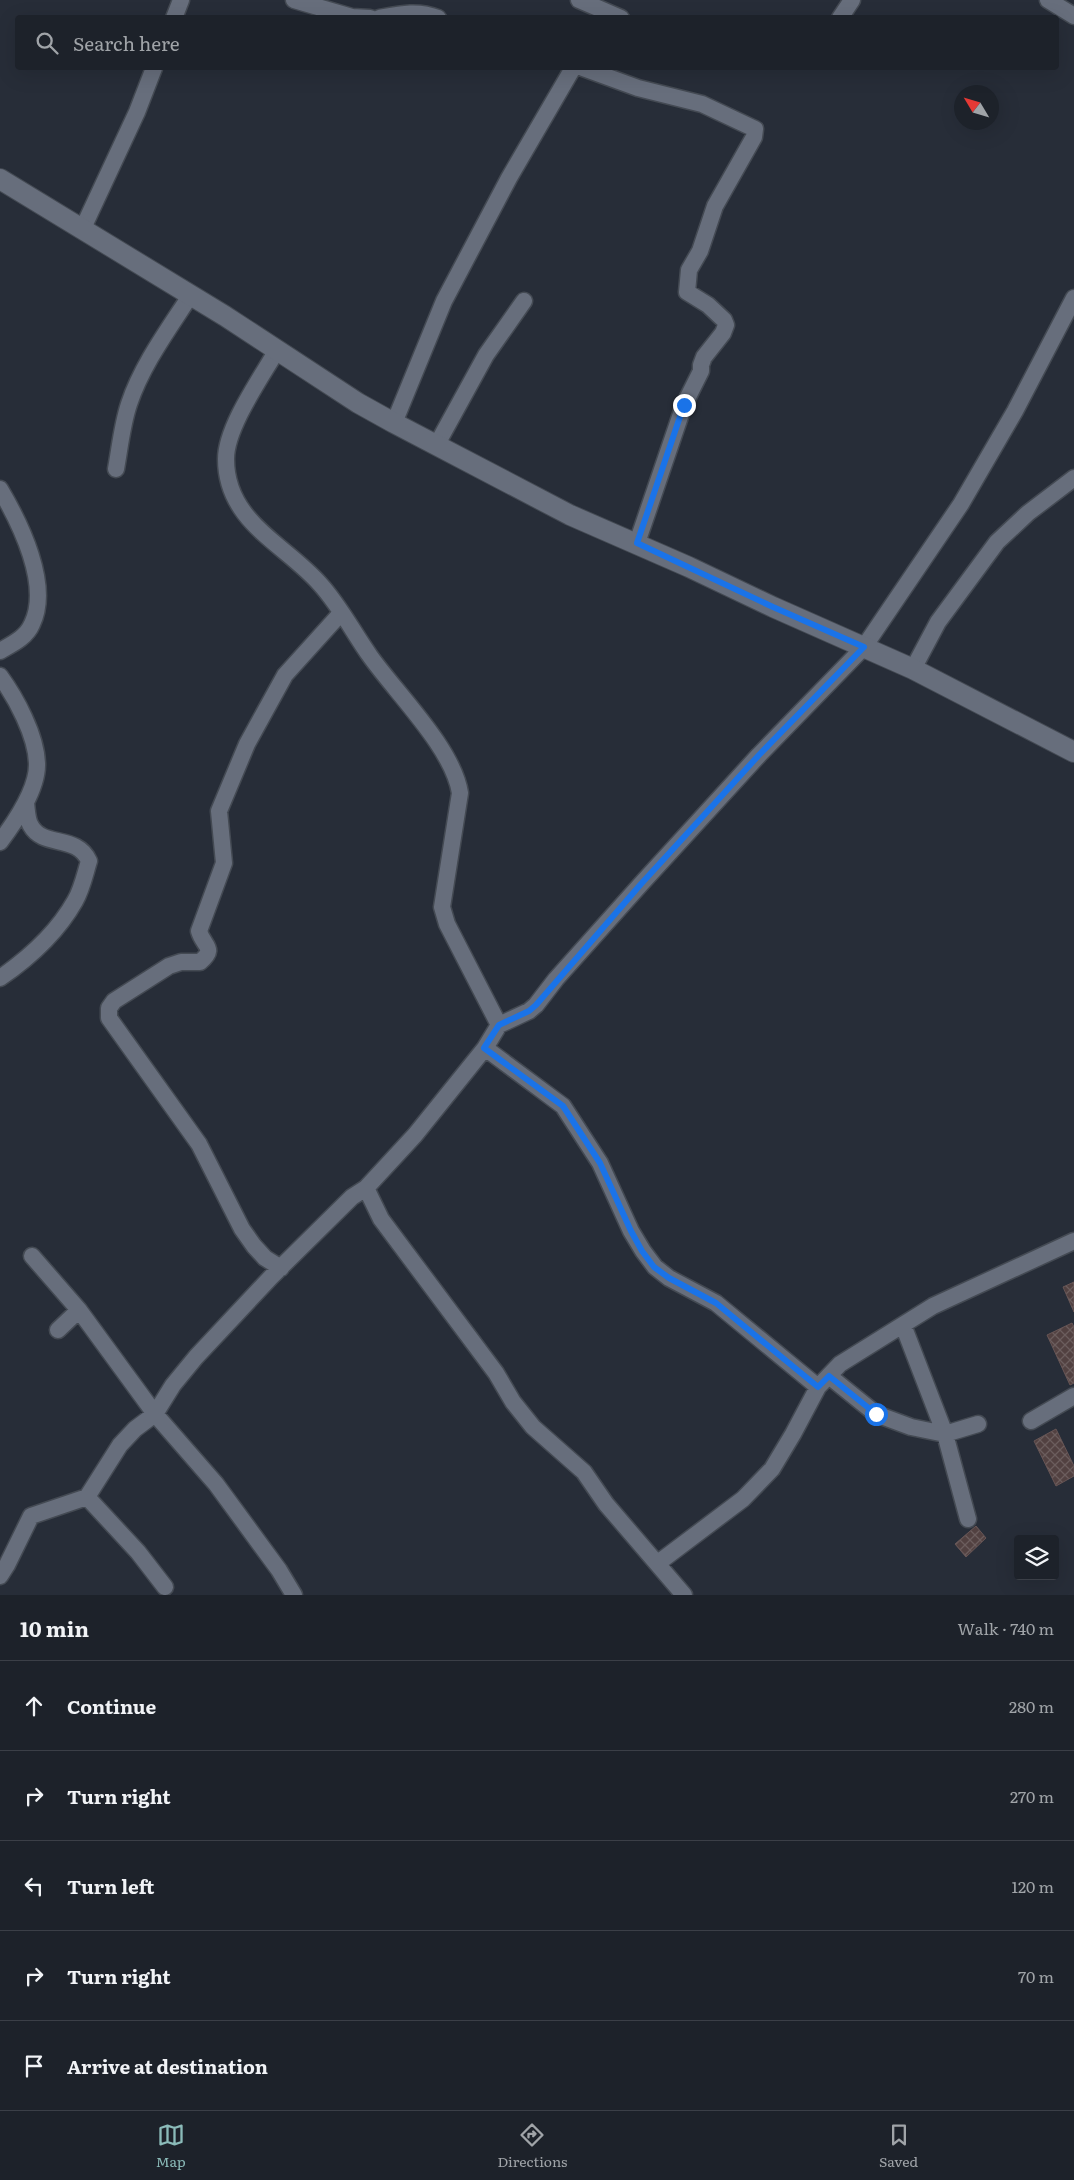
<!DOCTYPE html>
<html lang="en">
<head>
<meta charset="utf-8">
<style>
	:root { --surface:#1d222a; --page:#252a32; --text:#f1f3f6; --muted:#a0a4a8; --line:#3b3f47; --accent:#8bbbb9 }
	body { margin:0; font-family:Literata,serif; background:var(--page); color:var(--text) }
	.controls { position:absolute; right:15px; bottom:15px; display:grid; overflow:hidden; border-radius:5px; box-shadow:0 5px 20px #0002 }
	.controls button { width:45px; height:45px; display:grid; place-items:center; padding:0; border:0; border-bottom:1px solid var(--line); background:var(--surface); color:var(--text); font:25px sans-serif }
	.compass { position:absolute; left:954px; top:85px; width:45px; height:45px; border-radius:50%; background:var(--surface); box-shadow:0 5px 20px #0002; rotate:308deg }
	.stop { position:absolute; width:15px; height:15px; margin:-11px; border:4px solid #1a73e8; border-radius:50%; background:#fff }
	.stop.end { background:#1a73e8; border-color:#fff; box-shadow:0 1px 5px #0008 }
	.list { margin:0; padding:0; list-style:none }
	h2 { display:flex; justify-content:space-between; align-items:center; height:65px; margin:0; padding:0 20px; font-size:21px }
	h2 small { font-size:16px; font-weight:400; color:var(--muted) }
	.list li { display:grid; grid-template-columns:32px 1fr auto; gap:15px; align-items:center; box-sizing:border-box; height:90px; padding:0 20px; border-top:1px solid var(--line) }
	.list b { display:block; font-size:19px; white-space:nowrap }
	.list em { font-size:16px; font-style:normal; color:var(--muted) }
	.icon { flex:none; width:28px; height:28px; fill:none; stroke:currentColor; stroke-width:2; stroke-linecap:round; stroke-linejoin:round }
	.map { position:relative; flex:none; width:1074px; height:1595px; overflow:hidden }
	.search { position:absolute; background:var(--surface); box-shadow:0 5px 20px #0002; left:15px; right:15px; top:15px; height:55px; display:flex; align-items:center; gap:12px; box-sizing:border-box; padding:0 18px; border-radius:5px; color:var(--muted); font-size:19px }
	.sheet { height:515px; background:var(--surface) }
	nav { display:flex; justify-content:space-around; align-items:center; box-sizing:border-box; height:70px; border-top:1px solid var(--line); background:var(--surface); font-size:14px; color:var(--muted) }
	nav a { display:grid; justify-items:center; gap:2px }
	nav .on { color:var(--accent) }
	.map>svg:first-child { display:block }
	.building { fill:url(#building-cross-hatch); stroke:#675555 }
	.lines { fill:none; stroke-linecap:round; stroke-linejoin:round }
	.minor-casing { stroke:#444a53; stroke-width:19 }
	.tertiary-casing { stroke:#444a53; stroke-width:22 }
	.minor { stroke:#676e7c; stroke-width:16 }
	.tertiary { stroke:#676e7c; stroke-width:20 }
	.route { stroke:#1a73e8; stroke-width:6 }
</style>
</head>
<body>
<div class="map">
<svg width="1074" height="1595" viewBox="0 0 1074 1595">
	<defs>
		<pattern id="building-cross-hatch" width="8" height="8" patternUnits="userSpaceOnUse" patternTransform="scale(1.25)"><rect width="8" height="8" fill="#524141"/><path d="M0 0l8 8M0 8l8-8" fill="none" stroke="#6b5d5d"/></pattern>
	</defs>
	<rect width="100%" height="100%" fill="#272d38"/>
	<!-- building -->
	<path class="building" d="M1074 1282V1312L1063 1287Z
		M1072 1323 1074 1327V1383L1070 1385 1047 1335Z
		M1056 1429 1074 1466V1476L1056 1486 1034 1441Z
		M976 1526 986 1538 966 1557 955 1544Z"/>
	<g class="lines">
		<defs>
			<path id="minor" d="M294 0 352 17 370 18
				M579 0 621 18
				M1048 0 1074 16
				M174 18 181 0
				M379 18C400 14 418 10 438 18
				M840 18 852 0
				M583 68 638 88 702 104 755 129 754 137 715 206 700 251 689 270 687 292 708 305 724 320 726 325 723 333 704 357 701 365V371L684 405 637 543
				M82 230 137 112 154 68
				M277 350C261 378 226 427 226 459 226 522 285 544 320 584 340 606 353 632 370 656 396 693 453 748 460 793L442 907 447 924 499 1025
				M394 423 444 301 509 178 573 68
				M436 446 486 355 524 301
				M116 469C120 447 122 425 129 404 142 365 168 330 190 296
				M0 489C20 523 51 585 32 624 26 638 12 644 0 651
				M913 669 938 622 997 542 1028 513 1074 478
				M0 676C16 698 36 735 37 763 38 789 15 822 0 842
				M0 978C29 958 57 933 75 901 82 889 85 874 89 861 77 834 43 848 31 826 27 820 27 810 26 803
				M485 1048 563 1106 600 1163 631 1231 643 1251 655 1267 669 1278 716 1303 818 1387
				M366 1188 381 1219 496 1373 513 1402 533 1427 584 1472 606 1504 684 1595
				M32 1256 79 1310 155 1414 216 1484 279 1570 294 1595
				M281 1268 265 1258 254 1246 242 1229 199 1144 109 1018V1008L114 1001 169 966 181 962H200C217 948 203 946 199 931L224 863 219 811 247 744 285 675 341 613
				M903 1325 945 1434 968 1519
				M58 1330 79 1310
				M829 1376 876 1414 911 1427 945 1434 978 1424
				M1031 1421 1074 1396
				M87 1497 138 1552 165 1587
				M658 1563 743 1499 772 1469 793 1434 818 1387 840 1364 933 1306 1074 1241
				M0 1576 7 1565 31 1516 87 1497 120 1445 135 1429 155 1414 173 1385 196 1357 271 1277 352 1197 366 1188 415 1135 485 1048 499 1025 529 1011 536 1005 556 979 641 884 759 755 864 647 961 504 1015 411 1074 298"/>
			<path id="tertiary" d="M0 179 225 316 358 403 394 423 570 515 689 567 773 607 913 669 1074 752"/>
		</defs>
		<!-- minor casing -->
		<use href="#minor" class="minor-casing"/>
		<!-- tertiary casing -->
		<use href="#tertiary" class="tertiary-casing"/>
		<!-- minor -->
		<use href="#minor" class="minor"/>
		<!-- tertiary -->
		<use href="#tertiary" class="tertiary"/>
	</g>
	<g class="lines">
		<!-- route -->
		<path class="route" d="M684 405 637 543 773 607 864 647 759 755 641 884 536 1005 529 1011 499 1025 484 1048 563 1106 600 1163 631 1231 642 1251 654 1267 669 1278 716 1303 818 1387 829 1376 876 1414"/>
	</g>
</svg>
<div class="controls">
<button><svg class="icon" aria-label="layers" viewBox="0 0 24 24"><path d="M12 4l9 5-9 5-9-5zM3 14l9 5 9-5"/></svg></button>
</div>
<svg class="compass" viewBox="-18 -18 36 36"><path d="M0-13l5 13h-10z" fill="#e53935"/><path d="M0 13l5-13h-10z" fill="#a0a4a8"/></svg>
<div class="stop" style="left:876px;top:1414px"></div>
<div class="stop end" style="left:684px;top:405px"></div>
<div class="search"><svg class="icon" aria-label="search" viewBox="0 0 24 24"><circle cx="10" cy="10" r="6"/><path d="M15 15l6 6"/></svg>Search here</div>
</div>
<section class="sheet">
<h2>10 min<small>Walk · 740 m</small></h2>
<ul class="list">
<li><svg class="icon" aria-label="ahead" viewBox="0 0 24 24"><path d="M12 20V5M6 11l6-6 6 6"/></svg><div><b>Continue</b></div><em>280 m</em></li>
<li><svg class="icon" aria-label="right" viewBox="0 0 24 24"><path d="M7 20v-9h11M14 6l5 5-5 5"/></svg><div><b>Turn right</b></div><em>270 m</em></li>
<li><svg class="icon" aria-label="left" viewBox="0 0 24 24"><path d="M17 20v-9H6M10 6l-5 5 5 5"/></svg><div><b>Turn left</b></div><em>120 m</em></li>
<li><svg class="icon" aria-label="right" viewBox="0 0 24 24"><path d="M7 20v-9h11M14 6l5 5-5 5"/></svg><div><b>Turn right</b></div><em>70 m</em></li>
<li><svg class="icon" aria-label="arrive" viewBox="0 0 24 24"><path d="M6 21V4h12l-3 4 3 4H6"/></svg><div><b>Arrive at destination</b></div></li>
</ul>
</section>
<nav>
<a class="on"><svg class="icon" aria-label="map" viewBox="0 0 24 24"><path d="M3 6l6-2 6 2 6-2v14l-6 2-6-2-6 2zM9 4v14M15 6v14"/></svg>Map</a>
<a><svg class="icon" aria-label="directions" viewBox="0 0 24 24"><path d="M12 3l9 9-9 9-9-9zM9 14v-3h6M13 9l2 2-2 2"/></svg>Directions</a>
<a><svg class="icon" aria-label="saved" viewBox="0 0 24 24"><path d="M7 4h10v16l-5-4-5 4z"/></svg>Saved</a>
</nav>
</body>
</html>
